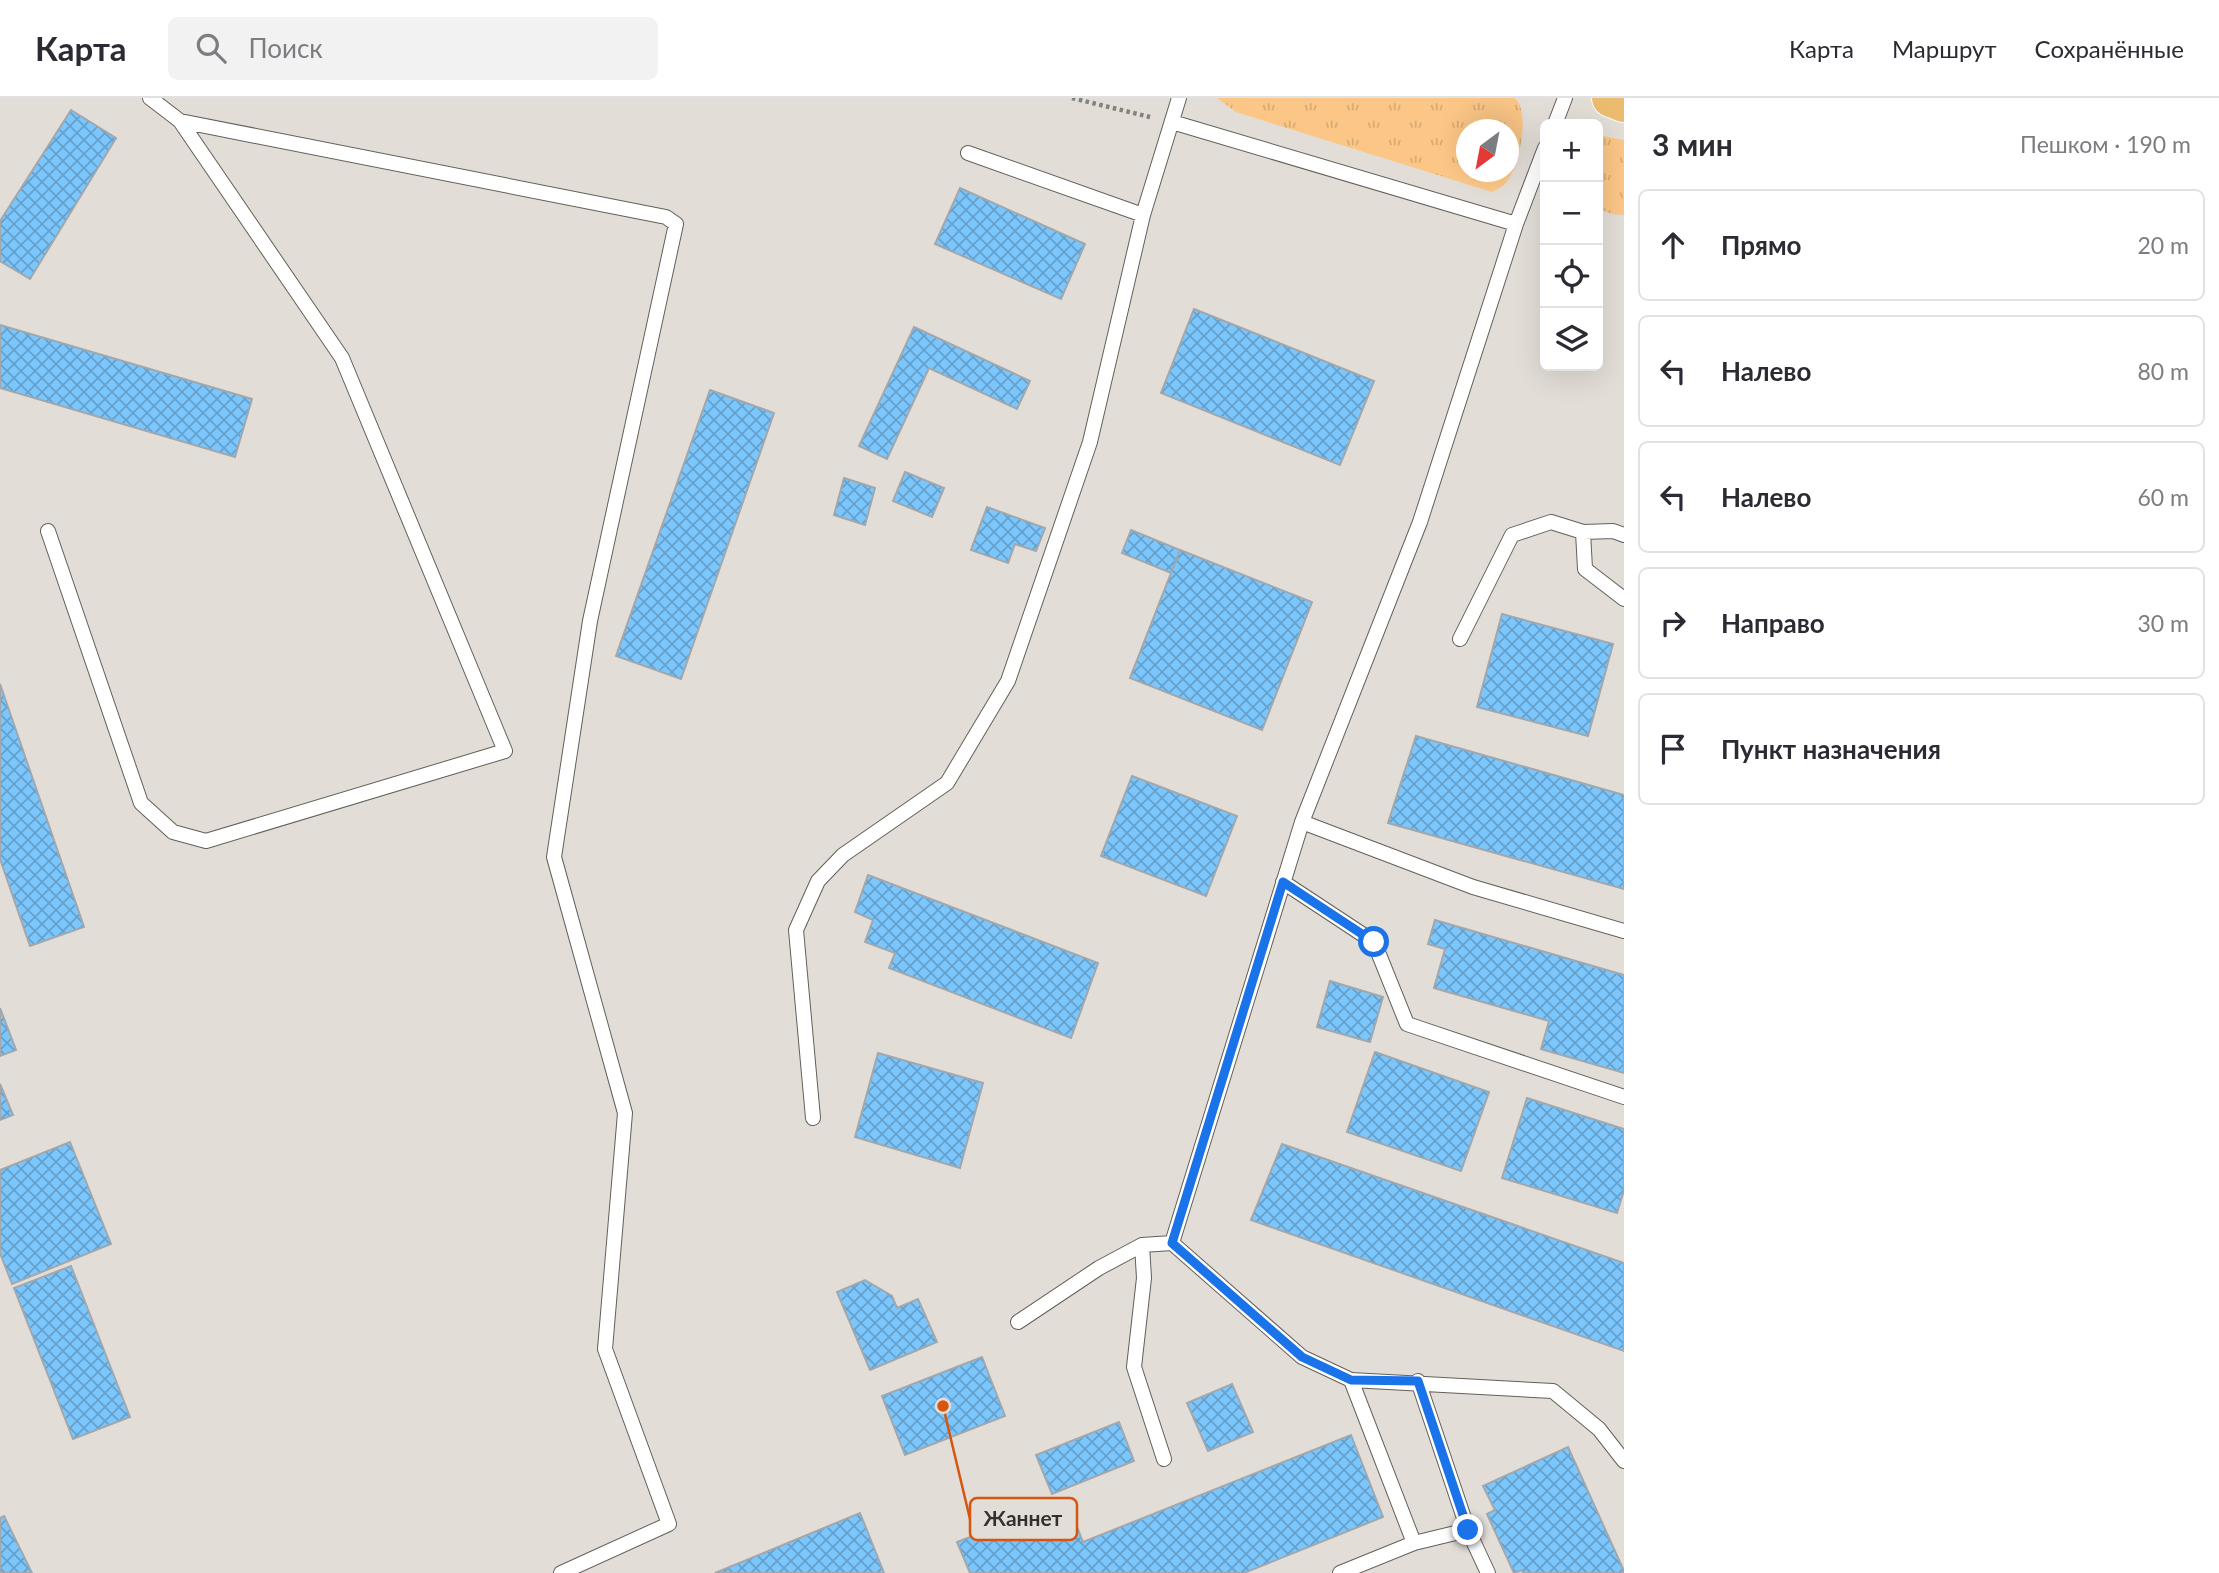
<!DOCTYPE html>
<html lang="ru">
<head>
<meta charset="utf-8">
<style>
	:root { --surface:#fff; --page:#f2f2f3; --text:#2b2b33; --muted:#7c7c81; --line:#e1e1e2 }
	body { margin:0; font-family:Lato,sans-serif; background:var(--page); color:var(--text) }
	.controls { position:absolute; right:21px; top:21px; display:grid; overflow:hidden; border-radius:10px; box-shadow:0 7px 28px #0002 }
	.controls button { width:63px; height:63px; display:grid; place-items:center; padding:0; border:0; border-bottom:2px solid var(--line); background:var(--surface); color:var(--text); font:35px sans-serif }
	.compass { position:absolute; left:1456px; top:21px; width:63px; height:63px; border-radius:50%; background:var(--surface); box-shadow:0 7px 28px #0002; rotate:212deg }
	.stop { position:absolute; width:21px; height:21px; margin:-16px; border:5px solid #1a73e8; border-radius:50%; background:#fff }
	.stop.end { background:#1a73e8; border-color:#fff; box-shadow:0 2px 7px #0008 }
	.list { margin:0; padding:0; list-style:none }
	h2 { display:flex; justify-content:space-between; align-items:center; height:91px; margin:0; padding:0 28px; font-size:30px }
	h2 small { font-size:23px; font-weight:400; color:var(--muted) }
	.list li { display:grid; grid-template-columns:46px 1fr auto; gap:21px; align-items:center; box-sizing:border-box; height:112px; margin:0 14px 14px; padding:0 14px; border:2px solid var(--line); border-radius:10px }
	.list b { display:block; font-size:26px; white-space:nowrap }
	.list em { font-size:23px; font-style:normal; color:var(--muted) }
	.icon { flex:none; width:38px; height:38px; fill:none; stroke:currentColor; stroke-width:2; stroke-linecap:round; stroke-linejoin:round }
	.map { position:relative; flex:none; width:1624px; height:1475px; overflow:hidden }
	header { display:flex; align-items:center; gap:42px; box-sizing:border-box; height:98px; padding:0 35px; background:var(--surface); border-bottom:2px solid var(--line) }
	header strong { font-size:33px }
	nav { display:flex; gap:38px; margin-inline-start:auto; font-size:24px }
	.search { width:490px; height:63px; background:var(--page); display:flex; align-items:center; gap:18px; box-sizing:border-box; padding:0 24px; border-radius:10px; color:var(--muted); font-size:26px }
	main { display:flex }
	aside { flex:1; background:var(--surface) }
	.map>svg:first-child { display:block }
	.grass { fill:url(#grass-tufts); fill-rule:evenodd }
	.building { fill:url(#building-cross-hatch); stroke:#a1a8ad; stroke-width:2 }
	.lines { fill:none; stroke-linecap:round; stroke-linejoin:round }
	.service-casing { stroke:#645f59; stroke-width:16 }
	.primary-casing { stroke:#fff; stroke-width:40 }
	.path { stroke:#85817d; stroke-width:4.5; stroke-dasharray:3.5 3.5; stroke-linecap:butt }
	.service { stroke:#fff; stroke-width:14 }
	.primary { stroke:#ebbc70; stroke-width:38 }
	.route { stroke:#1a73e8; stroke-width:9 }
	.leader { fill:none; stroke:#d65510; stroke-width:2.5 }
	.callout-dot { fill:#d65510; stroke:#e3ddd7; stroke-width:2.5 }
	.callout { fill:#e3ddd7; stroke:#d65510; stroke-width:2.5 }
	.callout-label { font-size:21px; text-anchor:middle; font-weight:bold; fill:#33312f }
</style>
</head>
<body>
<header>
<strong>Карта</strong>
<div class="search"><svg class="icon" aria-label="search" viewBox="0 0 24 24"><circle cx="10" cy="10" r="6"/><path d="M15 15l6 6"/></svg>Поиск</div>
<nav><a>Карта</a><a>Маршрут</a><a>Сохранённые</a></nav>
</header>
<main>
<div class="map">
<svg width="1624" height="1475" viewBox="0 0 1624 1475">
	<defs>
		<pattern id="grass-tufts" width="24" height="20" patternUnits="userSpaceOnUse" patternTransform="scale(1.75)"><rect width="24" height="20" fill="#fbc686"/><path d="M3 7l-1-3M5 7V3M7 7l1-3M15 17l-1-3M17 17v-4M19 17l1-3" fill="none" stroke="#d8ab74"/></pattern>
		<pattern id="building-cross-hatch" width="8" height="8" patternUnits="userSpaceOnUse" patternTransform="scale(1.75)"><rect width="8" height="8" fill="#7bc6fc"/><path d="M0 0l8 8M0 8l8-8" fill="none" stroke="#65a1cc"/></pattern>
	</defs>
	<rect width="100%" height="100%" fill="#e3ddd7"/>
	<!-- grass -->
	<path class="grass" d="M1217 0H1515C1531 15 1519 69 1506 85 1502 89 1497 91 1492 94L1236 14ZM1466 32H1508V74H1466Z
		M1603 38 1624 42V117L1611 116 1598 110V42Z"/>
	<!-- building -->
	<path class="building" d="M71 12 116 40 30 181 0 163V123Z
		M960 90 1085 146 1061 201 935 146Z
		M1194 211 1374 283 1340 367 1161 295Z
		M0 227 252 301 235 359 0 290Z
		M914 229 1030 283 1017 311 929 270 887 361 859 348Z
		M710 292 774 315 681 581 616 558Z
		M905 374 944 390 932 419 893 403Z
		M844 380 875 390 865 427 834 417Z
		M987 409 1045 430 1036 453 1015 446 1008 465 971 452Z
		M1131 432 1180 452 1171 475 1122 455Z
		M1180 452 1312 504 1262 632 1130 580Z
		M1502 516 1613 546 1588 638 1477 609Z
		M0 586 84 829 30 848 0 761Z
		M1416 638 1624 697V791L1388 725Z
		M1132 678 1237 718 1206 798 1101 758Z
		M868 777 1098 865 1071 940 889 870 895 855 865 844 873 822 855 814Z
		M1435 822 1624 877V975L1541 951 1549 923 1434 890 1445 851 1428 846Z
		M1330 883 1383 899 1370 944 1317 929Z
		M0 910 16 952 0 958Z
		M1375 954 1489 994 1461 1073 1347 1034Z
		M878 955 983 985 960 1070 855 1039Z
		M0 986 13 1017 0 1022Z
		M1527 1000 1624 1031V1092L1617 1115 1502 1080Z
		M70 1044 111 1146 12 1186 0 1155V1072Z
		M1282 1046 1624 1165V1253L1251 1122Z
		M71 1168 130 1319 73 1341 14 1190Z
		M865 1182 892 1198 897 1210 918 1201 937 1244 870 1272 837 1194Z
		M982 1259 1005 1318 905 1357 882 1298Z
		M1232 1286 1253 1334 1208 1353 1187 1305Z
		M1119 1324 1134 1363 1052 1396 1036 1357Z
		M1351 1337 1383 1419 1244 1475H970L957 1444 1066 1401 1083 1444Z
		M1568 1349 1624 1473V1475H1523L1522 1472 1514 1475 1487 1416 1495 1412 1483 1388Z
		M860 1415 884 1475H715Z
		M4 1418 32 1475H0V1420Z"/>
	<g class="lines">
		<defs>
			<path id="service" d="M180 23 666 119 676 126 590 523 554 759 625 1015 605 1251 669 1426 561 1475
				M1172 24 1516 126
				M1555 26 1565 0
				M968 55 1143 117
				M48 433 141 705 173 734 206 743 505 653 342 260 180 23 150 0
				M1583 434 1613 433 1624 437
				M1460 541 1512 437 1551 424 1583 434 1585 471 1624 501
				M1302 724 1473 789 1624 833
				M1283 784 1374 844 1407 926 1624 999
				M813 1020 796 832 818 783 843 757 947 685 1008 583 1090 344 1143 117 1179 0
				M1172 1145 1302 1259 1351 1282 1414 1445 1340 1475
				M1142 1147 1144 1180 1134 1269 1164 1361
				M1018 1224 1099 1170 1142 1147 1172 1145 1302 724 1420 424 1516 126 1545 50
				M1351 1282 1553 1293 1599 1331 1624 1363
				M1418 1283 1468 1432 1488 1475
				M1414 1445 1468 1432"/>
			<path id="primary" d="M1611 0 1624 5"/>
		</defs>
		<!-- service casing -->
		<use href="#service" class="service-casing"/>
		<!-- primary casing -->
		<use href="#primary" class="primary-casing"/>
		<!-- path -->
		<path class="path" d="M1072 0 1150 19"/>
		<!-- service -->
		<use href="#service" class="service"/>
		<!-- primary -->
		<use href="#primary" class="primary"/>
	</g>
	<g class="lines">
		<!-- route -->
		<path class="route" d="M1374 844 1283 784 1172 1145 1302 1259 1351 1282 1418 1283 1468 1432"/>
	</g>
	<!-- callouts -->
	<path class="leader" d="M943 1308L970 1421"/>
	<circle class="callout-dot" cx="943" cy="1308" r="7"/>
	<rect class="callout" x="970" y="1400" width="107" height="42" rx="7"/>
	<g class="callout-label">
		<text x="1023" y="1428">Жаннет</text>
	</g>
</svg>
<div class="controls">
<button>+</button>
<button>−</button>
<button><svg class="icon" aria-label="locate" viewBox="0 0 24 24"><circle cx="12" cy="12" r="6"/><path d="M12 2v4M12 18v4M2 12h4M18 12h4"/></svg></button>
<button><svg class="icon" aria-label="layers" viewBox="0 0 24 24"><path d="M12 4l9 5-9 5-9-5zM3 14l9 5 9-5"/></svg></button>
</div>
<svg class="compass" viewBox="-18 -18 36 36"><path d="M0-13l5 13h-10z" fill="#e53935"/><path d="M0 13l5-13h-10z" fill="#7c7c81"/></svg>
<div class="stop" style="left:1374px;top:844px"></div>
<div class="stop end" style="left:1468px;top:1432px"></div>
</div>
<aside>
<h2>3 мин<small>Пешком · 190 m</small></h2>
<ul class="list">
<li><svg class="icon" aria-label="ahead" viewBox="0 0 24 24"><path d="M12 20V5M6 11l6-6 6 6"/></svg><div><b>Прямо</b></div><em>20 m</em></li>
<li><svg class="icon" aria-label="left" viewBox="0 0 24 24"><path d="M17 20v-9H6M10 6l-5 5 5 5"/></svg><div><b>Налево</b></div><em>80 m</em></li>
<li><svg class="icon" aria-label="left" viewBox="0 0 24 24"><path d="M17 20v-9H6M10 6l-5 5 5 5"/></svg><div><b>Налево</b></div><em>60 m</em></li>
<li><svg class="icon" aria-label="right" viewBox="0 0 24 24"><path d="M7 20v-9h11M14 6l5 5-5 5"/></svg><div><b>Направо</b></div><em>30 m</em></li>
<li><svg class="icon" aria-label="arrive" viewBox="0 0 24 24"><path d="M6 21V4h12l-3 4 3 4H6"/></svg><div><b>Пункт назначения</b></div></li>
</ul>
</aside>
</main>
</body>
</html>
